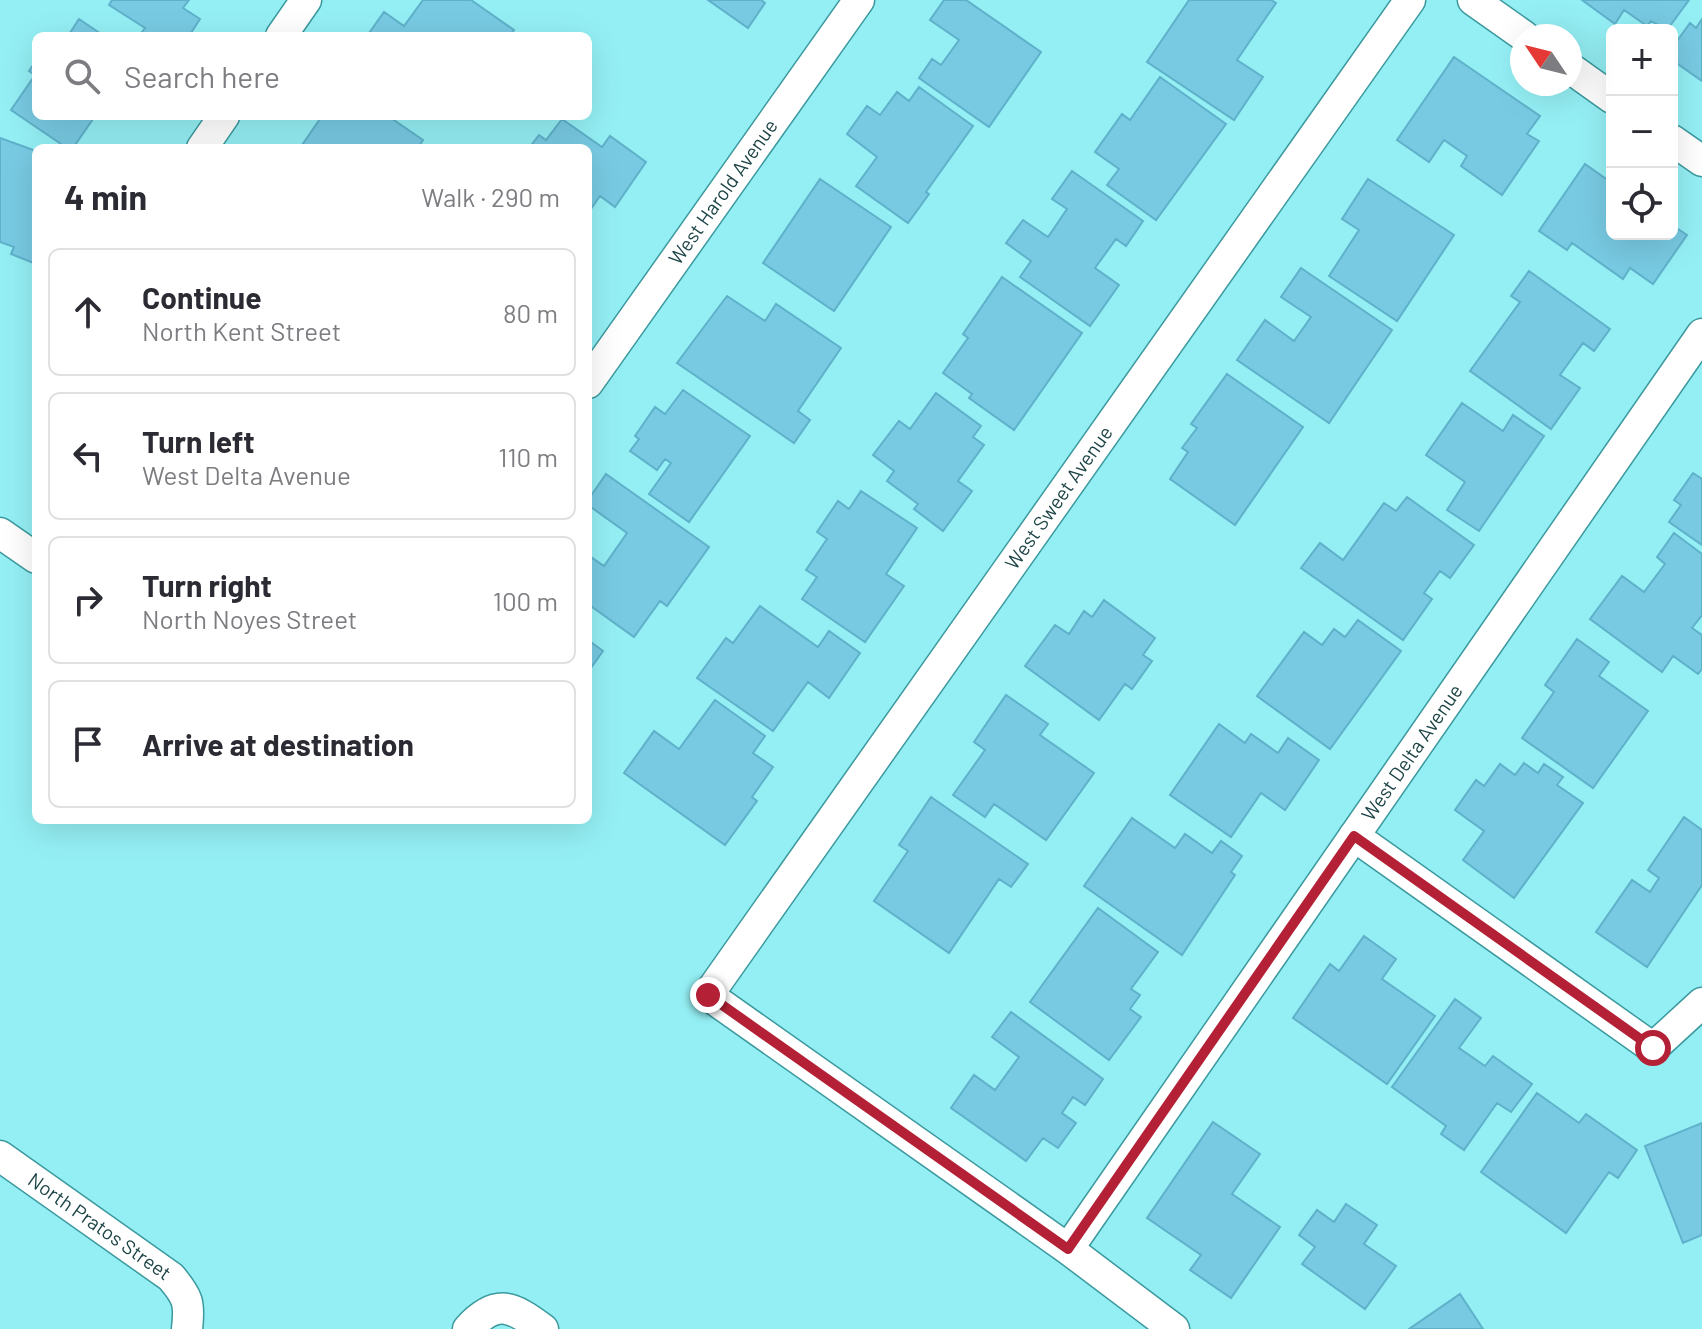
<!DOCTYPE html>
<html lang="en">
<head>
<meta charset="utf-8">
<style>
	:root { --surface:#fff; --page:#f7f7f7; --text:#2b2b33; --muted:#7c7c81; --line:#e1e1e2 }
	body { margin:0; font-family:Barlow,sans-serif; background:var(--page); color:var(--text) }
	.controls { position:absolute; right:24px; top:24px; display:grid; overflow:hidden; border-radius:12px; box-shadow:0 8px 32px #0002 }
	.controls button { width:72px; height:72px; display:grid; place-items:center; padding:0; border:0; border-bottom:2px solid var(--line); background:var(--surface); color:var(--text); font:40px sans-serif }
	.compass { position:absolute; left:1510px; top:24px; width:72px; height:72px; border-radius:50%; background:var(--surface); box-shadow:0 8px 32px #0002; rotate:305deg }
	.stop { position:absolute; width:24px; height:24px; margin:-18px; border:6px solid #b42136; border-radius:50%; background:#fff }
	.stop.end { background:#b42136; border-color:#fff; box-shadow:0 2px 8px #0008 }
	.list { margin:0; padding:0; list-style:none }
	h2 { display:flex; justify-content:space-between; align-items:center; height:104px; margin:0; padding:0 32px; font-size:34px }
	h2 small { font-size:26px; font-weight:400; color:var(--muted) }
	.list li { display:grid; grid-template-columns:52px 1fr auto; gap:24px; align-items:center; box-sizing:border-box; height:128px; margin:0 16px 16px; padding:0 16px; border:2px solid var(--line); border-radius:12px }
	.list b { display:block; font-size:30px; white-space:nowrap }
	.list p { margin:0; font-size:26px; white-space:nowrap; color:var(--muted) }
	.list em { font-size:26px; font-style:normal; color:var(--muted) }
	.icon { flex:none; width:44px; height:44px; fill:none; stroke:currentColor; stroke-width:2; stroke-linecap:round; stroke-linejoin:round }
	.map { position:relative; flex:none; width:1702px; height:1329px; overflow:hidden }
	.search { position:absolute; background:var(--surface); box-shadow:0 8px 32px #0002; left:32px; top:32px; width:560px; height:88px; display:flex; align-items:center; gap:20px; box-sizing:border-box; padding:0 28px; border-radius:12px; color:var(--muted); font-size:30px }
	.panel { position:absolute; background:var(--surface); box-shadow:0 8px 32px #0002; left:32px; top:144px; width:560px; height:680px; border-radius:12px }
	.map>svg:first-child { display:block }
	.building { fill:#78cae3; stroke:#5fb1ca; stroke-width:2 }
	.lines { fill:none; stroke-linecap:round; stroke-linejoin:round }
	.minor-casing { stroke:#3b999e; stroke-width:33 }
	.minor { stroke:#fff; stroke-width:30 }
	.route { stroke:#b42136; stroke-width:10 }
	.labels { text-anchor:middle; stroke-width:7; stroke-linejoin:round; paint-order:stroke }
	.street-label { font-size:20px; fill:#1d4446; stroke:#b2f9fd }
</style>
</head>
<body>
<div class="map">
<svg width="1702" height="1329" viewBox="0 0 1702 1329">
	<rect width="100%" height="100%" fill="#94eff4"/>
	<!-- building -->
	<path class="building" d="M112 0H189L183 8 200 19 189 36H139L145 28 109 5Z
		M423 0H471L514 30 510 36H367L384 12 404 26Z
		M708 0H761L765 3 748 28Z
		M944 0H966L1041 52 989 127 919 78 932 59 941 65 959 40 930 20Z
		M1189 0H1271L1276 3 1237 60 1263 77 1234 120 1147 62Z
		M1582 0H1689L1667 30 1651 21 1647 26 1624 10 1615 24Z
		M79 19 104 36H68Z
		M1702 19V81L1672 60V48L1690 23 1696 28Z
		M1454 57 1540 116 1527 134 1539 141 1502 195 1461 166 1467 156 1444 140 1429 162 1397 140Z
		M36 61V116H95L73 148H67L11 110 35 75 29 71Z
		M1160 77 1226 124 1156 220 1107 185 1119 169 1095 152 1122 114 1130 120Z
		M919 87 973 126 926 192 929 194 908 223 856 186 877 157 847 134 867 106 880 115 897 92 909 101Z
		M322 116H388L423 140 418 148H300Z
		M562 119 602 147 610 136 646 162 615 207 600 196 588 213V148H529L539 135 546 140Z
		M0 138 36 151V264L11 254 14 247 0 242Z
		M1585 164 1612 183V234H1672V225L1687 235 1653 284 1630 268 1623 279 1572 243 1567 250 1539 231Z
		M1072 171 1143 221 1126 246 1116 239 1095 268 1119 285 1090 326 1020 277 1031 261 1006 243 1023 220 1048 237 1067 209 1052 199Z
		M820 179 891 227 834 311 763 263Z
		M1368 179 1454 235 1397 321 1329 276 1359 230 1342 219Z
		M1301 268 1392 330 1329 423 1237 360 1265 320 1294 341 1311 317 1281 297Z
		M1529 271 1610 329 1594 351 1583 343 1560 375 1580 388 1551 429 1470 371 1520 302 1511 296Z
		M1002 277 1082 333 1014 430 969 398 972 394 943 373 968 338 963 334Z
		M727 296 765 321 776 304 841 348 798 411 810 420 794 443 677 363Z
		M1227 374 1303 427 1235 525 1170 479 1188 452 1182 448 1197 428 1191 424Z
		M683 390 750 436 689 522 649 494 671 463 665 459 657 470 630 451 639 439 635 436 655 407 665 414Z
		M936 393 981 426 973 437 984 445 958 481 972 491 943 531 914 509 918 504 887 481 894 471 873 455 899 421 910 429Z
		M1462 403 1503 431 1513 415 1544 436 1479 531 1447 510 1465 482 1426 455Z
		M1693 473 1702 479V545L1669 522 1681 505 1674 500Z
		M606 474 709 547 667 606 660 601 634 637 588 604V555L604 566 627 533 588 505V500Z
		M861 491 917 528 886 574 904 586 865 642 802 599 817 577 806 570 827 539 817 532 838 501 849 509Z
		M1407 497 1474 545 1450 578 1440 571 1424 593 1432 599 1403 640 1301 568 1320 543 1343 560 1384 503 1396 511Z
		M1674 533 1702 554V615L1692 628 1702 635V669L1698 674 1673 656 1662 672 1590 619 1622 576 1644 592 1665 564 1657 557Z
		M1104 600 1155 638 1143 655 1152 661 1132 689 1125 684 1099 720 1025 666 1055 625 1069 634 1084 611 1092 617Z
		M760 606 818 647 829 631 860 653 829 698 808 682 773 731 697 678 726 638 733 643Z
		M1358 620 1401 651 1330 749 1257 696 1304 632 1322 645 1334 629 1345 637Z
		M1577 639 1609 662 1599 676 1648 711 1593 788 1522 738 1554 692 1545 685Z
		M588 640 603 651 588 672Z
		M1006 695 1048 724 1040 735 1094 773 1046 840 994 804 985 817 953 795 985 750 974 742Z
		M715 700 765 736 753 753 773 767 752 797 757 801 725 845 624 773 654 731 679 749Z
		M1219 724 1245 743 1251 734 1278 753 1288 738 1319 760 1285 810 1261 793 1231 837 1170 795Z
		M1524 763 1538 773 1544 764 1563 777 1557 785 1583 803 1514 898 1463 860 1484 831 1455 810 1476 780 1484 786 1500 764 1515 775Z
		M931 797 1028 864 1011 887 999 879 949 953 874 901 908 851 899 845Z
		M1684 817 1702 830V885L1647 967 1596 932 1632 880 1650 892 1659 878 1648 870Z
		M1132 818 1175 848 1185 834 1212 853 1221 841 1242 856 1231 872 1235 875 1182 955 1084 886Z
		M1098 908 1158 952 1131 989 1140 995 1130 1009 1141 1017 1109 1060 1030 1002Z
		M1364 936 1396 959 1382 979 1435 1016 1387 1084 1293 1018 1330 964 1339 971Z
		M1455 999 1481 1018 1459 1048 1485 1066 1493 1056 1532 1084 1511 1112 1497 1103 1464 1150 1441 1134 1446 1126 1392 1087Z
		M1011 1012 1103 1079 1085 1105 1073 1097 1062 1113 1076 1123 1058 1148 1043 1138 1026 1161 951 1108 974 1075 995 1090 1019 1057 992 1037Z
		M1537 1093 1579 1123 1586 1114 1637 1150 1618 1178 1609 1172 1566 1233 1481 1172Z
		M1213 1122 1260 1154 1232 1194 1280 1227 1231 1298 1190 1270 1201 1255 1147 1218Z
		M1702 1123V1235L1683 1243 1645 1146Z
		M1346 1204 1377 1225 1364 1244 1396 1266 1365 1309 1302 1264 1315 1247 1299 1235 1317 1210 1334 1222Z
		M1460 1294 1483 1329H1409Z"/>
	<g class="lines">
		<defs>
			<g id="minor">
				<path d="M1473 0 1524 36"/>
				<path d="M281 36 306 0"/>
				<path d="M1570 68 1612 98"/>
				<path d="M1672 140 1702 161"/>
				<path d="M202 148 224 116"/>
				<path id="s1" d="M588 383 859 0"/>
				<path d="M0 533 36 558"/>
				<path d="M1354 836 1653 1048 1702 1003"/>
				<path id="s2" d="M0 1156 171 1277C188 1297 190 1303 187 1329"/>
				<path id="s3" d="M1068 1249 1702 334"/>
				<path d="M468 1329C497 1297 513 1307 543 1329"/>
				<path id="s4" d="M1174 1329 1068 1249 708 995 1410 0"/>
			</g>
		</defs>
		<!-- minor casing -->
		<use href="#minor" class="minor-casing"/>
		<!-- minor -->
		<use href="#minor" class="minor"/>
	</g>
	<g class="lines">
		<!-- route -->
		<path class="route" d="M708 995 1068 1249 1354 836 1653 1048"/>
	</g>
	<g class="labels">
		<!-- street labels -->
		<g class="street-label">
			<text dy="7" stroke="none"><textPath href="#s1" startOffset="234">West Harold Avenue</textPath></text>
			<text dy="7" stroke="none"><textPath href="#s4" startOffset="1182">West Sweet Avenue</textPath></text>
			<text dy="7" stroke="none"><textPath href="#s3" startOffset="604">West Delta Avenue</textPath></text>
			<text dy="7" stroke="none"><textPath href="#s2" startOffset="122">North Pratos Street</textPath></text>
		</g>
	</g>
</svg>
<div class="controls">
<button>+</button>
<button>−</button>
<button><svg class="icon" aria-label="locate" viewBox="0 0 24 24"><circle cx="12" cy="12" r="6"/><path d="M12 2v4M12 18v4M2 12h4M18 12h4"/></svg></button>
</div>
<svg class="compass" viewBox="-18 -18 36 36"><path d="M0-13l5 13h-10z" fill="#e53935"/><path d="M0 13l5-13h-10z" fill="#7c7c81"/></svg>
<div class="stop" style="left:1653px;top:1048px"></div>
<div class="stop end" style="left:708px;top:995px"></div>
<div class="search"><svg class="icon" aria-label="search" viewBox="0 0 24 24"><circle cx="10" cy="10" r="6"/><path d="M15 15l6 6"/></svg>Search here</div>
<section class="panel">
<h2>4 min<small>Walk · 290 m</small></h2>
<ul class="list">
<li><svg class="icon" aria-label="ahead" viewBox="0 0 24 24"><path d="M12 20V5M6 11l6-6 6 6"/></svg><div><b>Continue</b><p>North Kent Street</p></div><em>80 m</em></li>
<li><svg class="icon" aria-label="left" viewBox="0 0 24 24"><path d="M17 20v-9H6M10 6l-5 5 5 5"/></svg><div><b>Turn left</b><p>West Delta Avenue</p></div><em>110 m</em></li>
<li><svg class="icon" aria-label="right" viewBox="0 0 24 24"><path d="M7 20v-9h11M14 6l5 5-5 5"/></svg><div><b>Turn right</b><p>North Noyes Street</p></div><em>100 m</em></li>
<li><svg class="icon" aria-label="arrive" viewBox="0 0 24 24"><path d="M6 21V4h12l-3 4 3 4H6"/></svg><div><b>Arrive at destination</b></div></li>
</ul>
</section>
</div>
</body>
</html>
